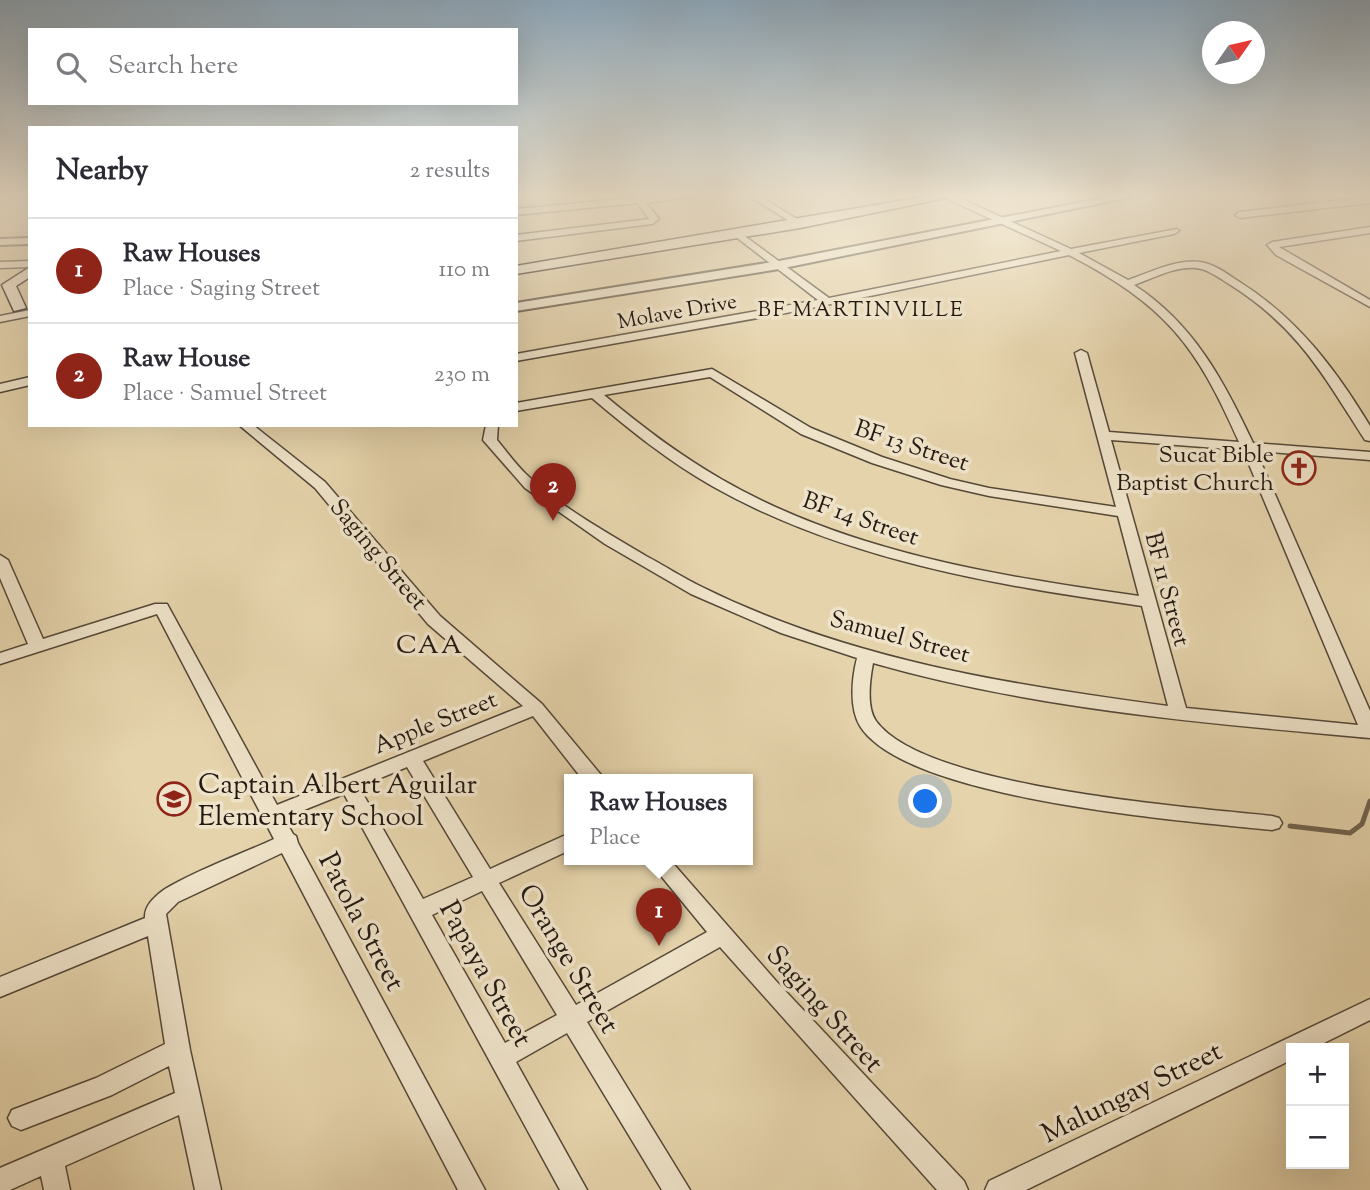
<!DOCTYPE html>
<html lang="en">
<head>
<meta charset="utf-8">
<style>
	:root { --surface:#fff; --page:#f7f7f7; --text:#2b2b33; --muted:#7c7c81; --line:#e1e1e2; --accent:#8f2418 }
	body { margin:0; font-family:"Sorts Mill Goudy",serif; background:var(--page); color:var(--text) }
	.controls { position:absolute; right:21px; bottom:21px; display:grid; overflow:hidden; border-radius:0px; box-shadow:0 7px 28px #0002 }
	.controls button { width:63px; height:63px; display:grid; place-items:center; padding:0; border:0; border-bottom:2px solid var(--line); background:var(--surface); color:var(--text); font:35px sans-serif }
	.compass { position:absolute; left:1202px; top:21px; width:63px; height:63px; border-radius:50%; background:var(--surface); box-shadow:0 7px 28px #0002; rotate:56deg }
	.you { position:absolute; left:926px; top:802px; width:24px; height:24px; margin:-18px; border:5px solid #fff; border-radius:50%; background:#1a73e8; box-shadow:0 0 0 10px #1a73e833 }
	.badge { display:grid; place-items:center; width:46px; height:46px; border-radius:50%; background:var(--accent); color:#fff; font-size:23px; font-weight:700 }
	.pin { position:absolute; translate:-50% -58px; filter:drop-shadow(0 2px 4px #0008) }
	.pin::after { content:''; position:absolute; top:37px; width:24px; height:21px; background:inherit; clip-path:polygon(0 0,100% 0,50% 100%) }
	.popup { position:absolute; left:564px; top:774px; width:189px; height:91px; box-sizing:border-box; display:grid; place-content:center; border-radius:0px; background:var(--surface); filter:drop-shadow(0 2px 5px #0005); font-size:23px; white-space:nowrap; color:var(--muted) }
	.popup b { font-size:26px; color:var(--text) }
	.popup::after { content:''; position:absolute; left:50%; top:100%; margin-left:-14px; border:14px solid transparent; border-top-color:var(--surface) }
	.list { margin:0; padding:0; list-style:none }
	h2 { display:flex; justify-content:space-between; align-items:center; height:91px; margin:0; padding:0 28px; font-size:30px }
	h2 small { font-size:23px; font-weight:400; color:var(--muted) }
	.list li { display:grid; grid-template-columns:46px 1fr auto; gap:21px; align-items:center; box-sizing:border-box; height:105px; padding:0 28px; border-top:2px solid var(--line) }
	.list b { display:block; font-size:26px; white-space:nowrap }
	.list p { margin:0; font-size:23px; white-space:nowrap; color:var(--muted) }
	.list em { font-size:23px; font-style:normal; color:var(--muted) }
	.icon { flex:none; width:38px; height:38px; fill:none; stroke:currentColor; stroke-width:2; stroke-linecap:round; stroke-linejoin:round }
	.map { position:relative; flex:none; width:1370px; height:1190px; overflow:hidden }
	.search { position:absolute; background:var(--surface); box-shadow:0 7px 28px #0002; left:28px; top:28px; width:490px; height:77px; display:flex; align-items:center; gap:18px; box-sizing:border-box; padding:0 24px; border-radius:0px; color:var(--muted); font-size:26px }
	.panel { position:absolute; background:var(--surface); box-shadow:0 7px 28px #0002; left:28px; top:126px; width:490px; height:301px; border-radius:0px }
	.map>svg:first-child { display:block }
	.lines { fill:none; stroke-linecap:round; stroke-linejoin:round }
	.stream { stroke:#70634f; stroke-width:5 }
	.minor-casing { stroke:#544838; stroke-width:3 }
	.tertiary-casing { stroke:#544838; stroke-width:4 }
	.secondary-casing { stroke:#241912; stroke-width:3 }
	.minor { fill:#eee2c8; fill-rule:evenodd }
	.tertiary { fill:#eee2c8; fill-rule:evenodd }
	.secondary { fill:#eee2c8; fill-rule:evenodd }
	.labels { text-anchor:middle; stroke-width:7; stroke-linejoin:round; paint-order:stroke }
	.far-neighbourhood-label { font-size:21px; letter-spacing:2px; fill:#241912; stroke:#eee2c8 }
	.far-street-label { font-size:21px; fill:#241912; stroke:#eee2c8 }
	.street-label { font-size:24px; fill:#241912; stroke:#eee2c8 }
	.poi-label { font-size:24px; fill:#241912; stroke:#eee2c8; text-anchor:end }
	.neighbourhood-label { font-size:26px; letter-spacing:2px; fill:#241912; stroke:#eee2c8 }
	.near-poi-label { font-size:28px; fill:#241912; stroke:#eee2c8; text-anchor:start }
	.near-street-label { font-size:28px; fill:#241912; stroke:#eee2c8 }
</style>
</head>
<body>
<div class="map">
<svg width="1370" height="1190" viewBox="0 0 1370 1190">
	<rect width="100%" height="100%" fill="#e5d3ab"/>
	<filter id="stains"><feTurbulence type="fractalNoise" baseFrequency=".00286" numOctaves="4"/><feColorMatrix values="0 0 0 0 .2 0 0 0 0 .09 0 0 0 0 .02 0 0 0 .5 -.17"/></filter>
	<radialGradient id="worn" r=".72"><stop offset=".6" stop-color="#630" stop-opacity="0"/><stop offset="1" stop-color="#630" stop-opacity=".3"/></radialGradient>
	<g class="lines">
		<!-- stream -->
		<path class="stream" d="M1290 826 1350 833 1362 824 1370 801"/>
		<defs>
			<path id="minor" d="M631 195H640L642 198 702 195 646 203 659 219 652 224 516 241V235L649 219 637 203 516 215V209L633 198Z
				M748 195H758L805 224 797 226Z
				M944 195H953L1071 249 1177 229 1179 231 1174 234 1079 253 1128 280C1150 273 1175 259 1200 262 1214 264 1226 273 1238 281 1296 317 1335 368 1370 426V441L1365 440C1323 375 1298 327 1229 284 1219 278 1208 269 1196 268 1175 266 1154 278 1134 285 1193 323 1224 381 1253 443L1370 452V460L1256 451 1370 711V738C1203 723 1034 709 873 663 870 679 866 707 876 721 925 788 1188 807 1272 816L1279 818 1282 823 1279 828 1272 830C1186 821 906 800 860 726 849 707 852 678 857 658L781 633 691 594 605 544 525 488 483 440 486 425H498L497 440C507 452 516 465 528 476 562 508 606 532 646 556 665 566 683 578 702 587 847 659 1009 685 1168 706L1142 606C995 585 843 560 712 486 668 461 630 430 592 398L516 411V403L712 369 811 428 882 457 950 479 989 488 1116 507 1075 353 1081 350 1087 353 1109 432 1239 442C1196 344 1165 305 1069 255L797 311 516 361V354L818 300 736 237V233L739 232 829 298 1061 251 945 198ZM710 377 801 434 872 463 941 485 989 496 1118 516 1139 596C997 576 847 552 721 479 679 455 641 426 604 395ZM1111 440 1243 450 1358 725 1186 708Z
				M1370 197V203L1240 218 1235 215 1240 212Z
				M1370 227V233L1279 247 1370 300V307L1276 255 1267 245 1272 242Z
				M30 261V267L0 268V262Z
				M30 310V316L0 322V316Z
				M30 377V385L0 392V384Z
				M239 425H253L325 482 440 616 542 704 601 775 603 780H583L533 716 423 761 490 869 570 833V850L499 883 576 1005 707 932 648 860H670L776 981 964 1181 968 1190H937L720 947 587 1022 690 1190H662L567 1033 516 1062 587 1190H560L344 794 284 818 293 834 296 836 298 843 485 1190H458L282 853 178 902 166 914 190 1050 221 1190H195L179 1115 65 1166 70 1190H44L41 1176 10 1190H0V1168L175 1093 169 1066 112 1095 21 1130 12 1126 8 1118 12 1110 96 1078 165 1044 148 936 0 997V977L145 918C144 906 155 896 165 889 199 869 239 855 274 839L157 614 0 664V653L28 644 0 578V555L8 560 43 639 155 604H167L277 805 523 706 428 624 315 488ZM407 767 473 877 423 899 359 787ZM482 891 557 1015 505 1043 432 915Z
				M1370 999V1020L1314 1048H1291V1060L1026 1190H985L989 1181Z"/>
			<path id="tertiary" d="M1119 195H1141L779 269 516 311V303L779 261Z
				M30 238V244L0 245V239Z"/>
			<path id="secondary" d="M935 195H960L800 228 516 274V266Z
				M30 267V277L16 286 26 308 14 311 2 285Z"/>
		</defs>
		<!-- minor casing -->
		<use href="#minor" class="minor-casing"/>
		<!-- tertiary casing -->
		<use href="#tertiary" class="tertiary-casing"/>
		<!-- secondary casing -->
		<use href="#secondary" class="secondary-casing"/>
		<!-- minor -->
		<use href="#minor" class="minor"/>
		<!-- tertiary -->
		<use href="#tertiary" class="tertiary"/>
		<!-- secondary -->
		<use href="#secondary" class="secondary"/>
	</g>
	<!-- sky -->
	<linearGradient id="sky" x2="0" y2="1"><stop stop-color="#8ca7bb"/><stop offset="0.54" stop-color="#f3ebd9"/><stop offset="1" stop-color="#f3ebd9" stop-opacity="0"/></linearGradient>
	<rect width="1370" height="362" fill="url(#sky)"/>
	<!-- icons -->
	<defs>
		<symbol id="church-ring" viewBox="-11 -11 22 22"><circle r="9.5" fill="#eee2c8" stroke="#8f2418" stroke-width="1.5"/><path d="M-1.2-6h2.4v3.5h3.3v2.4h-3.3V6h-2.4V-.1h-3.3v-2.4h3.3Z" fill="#8f2418"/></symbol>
		<symbol id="school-ring" viewBox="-11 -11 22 22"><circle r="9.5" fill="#eee2c8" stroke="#8f2418" stroke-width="1.5"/><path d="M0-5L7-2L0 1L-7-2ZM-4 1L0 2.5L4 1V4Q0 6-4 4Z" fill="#8f2418"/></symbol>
	</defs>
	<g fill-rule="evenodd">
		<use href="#church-ring" x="1280" y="449" width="38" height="38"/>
		<use href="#school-ring" x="155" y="780" width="38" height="38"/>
	</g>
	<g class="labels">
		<!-- far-neighbourhood labels -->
		<g class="far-neighbourhood-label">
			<text x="861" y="316">BF MARTINVILLE</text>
		</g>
		<!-- far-street labels -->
		<g class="far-street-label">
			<text transform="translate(677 311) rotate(-10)" y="7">Molave Drive</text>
		</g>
		<!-- street labels -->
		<g class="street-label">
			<text transform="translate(912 445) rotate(18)" y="8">BF 13 Street</text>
			<text transform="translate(861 518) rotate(19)" y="8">BF 14 Street</text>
			<text transform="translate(379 554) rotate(50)" y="8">Saging Street</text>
			<text transform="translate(1168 589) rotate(75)" y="8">BF 11 Street</text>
			<text transform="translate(900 636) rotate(15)" y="8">Samuel Street</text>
			<text transform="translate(435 722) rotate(-22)" y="8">Apple Street</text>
		</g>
		<!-- poi labels -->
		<g class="poi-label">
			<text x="1274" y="462">Sucat Bible<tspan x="1274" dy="28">Baptist Church</tspan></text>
		</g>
		<!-- neighbourhood labels -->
		<g class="neighbourhood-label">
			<text x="430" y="653">CAA</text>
		</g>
		<!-- near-poi labels -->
		<g class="near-poi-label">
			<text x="198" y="793">Captain Albert Aguilar<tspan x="198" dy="32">Elementary School</tspan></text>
		</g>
		<!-- near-street labels -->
		<g class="near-street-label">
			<text transform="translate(363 921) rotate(62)" y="10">Patola Street</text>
			<text transform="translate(570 958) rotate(59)" y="10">Orange Street</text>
			<text transform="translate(487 973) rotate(61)" y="10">Papaya Street</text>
			<text transform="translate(826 1008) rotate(48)" y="10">Saging Street</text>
			<text transform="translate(1131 1091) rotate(-26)" y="10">Malungay Street</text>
		</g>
	</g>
	<rect width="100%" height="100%" filter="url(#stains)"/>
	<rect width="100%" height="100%" fill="url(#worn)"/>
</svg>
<div class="controls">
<button>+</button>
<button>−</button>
</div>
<svg class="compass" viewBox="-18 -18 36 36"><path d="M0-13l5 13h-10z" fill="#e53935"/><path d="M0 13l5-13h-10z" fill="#7c7c81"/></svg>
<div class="you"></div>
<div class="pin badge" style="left:659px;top:946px">1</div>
<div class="popup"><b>Raw Houses</b>Place</div>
<div class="pin badge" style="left:553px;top:521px">2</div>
<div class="search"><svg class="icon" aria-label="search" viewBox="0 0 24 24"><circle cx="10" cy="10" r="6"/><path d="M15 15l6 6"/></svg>Search here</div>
<section class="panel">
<h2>Nearby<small>2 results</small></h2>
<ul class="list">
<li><span class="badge">1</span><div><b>Raw Houses</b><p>Place · Saging Street</p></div><em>110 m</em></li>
<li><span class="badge">2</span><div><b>Raw House</b><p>Place · Samuel Street</p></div><em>230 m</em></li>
</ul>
</section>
</div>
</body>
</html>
